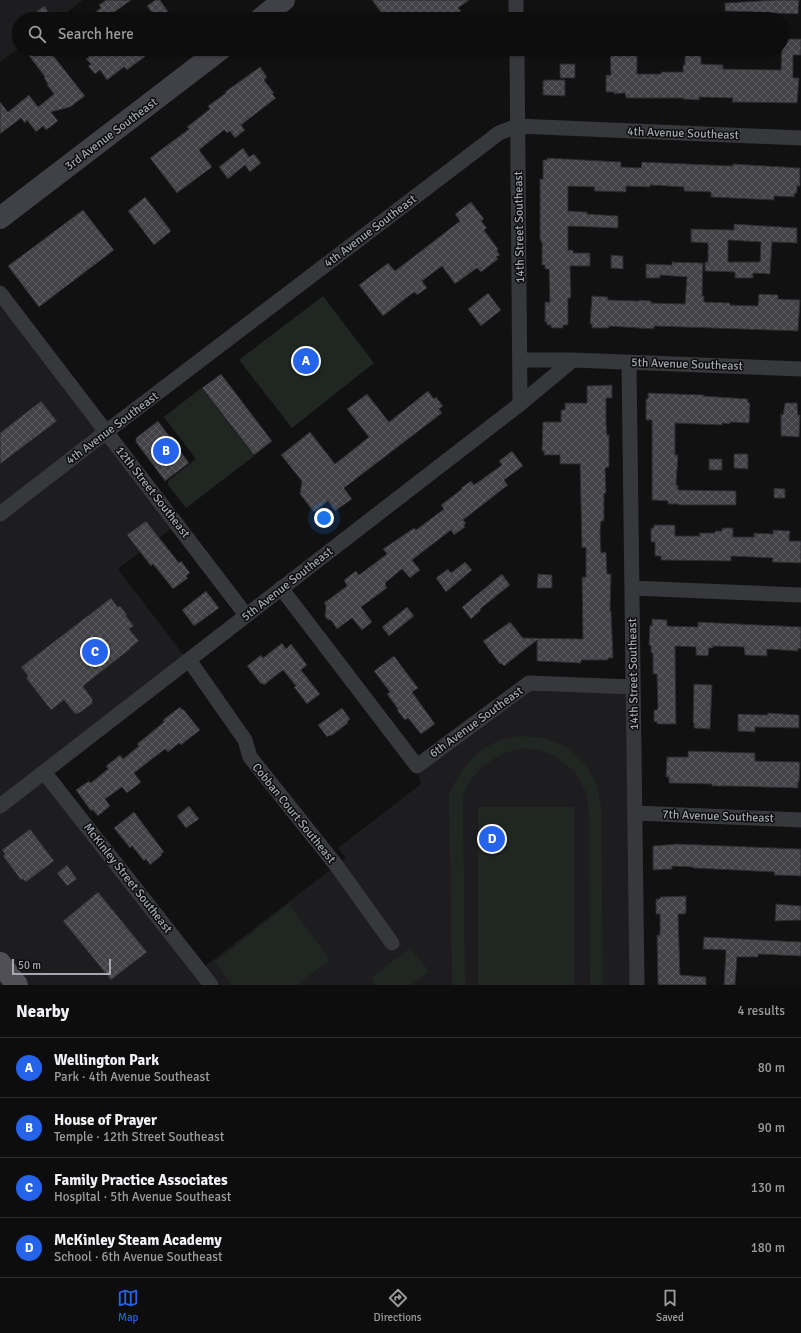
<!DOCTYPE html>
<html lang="en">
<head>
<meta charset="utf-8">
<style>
	:root { --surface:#0d0d0e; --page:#161617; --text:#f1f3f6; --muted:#9a9c9e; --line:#2d2d2e; --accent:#2563eb }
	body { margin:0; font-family:Signika,sans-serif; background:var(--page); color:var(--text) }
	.scale { position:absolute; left:12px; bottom:10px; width:99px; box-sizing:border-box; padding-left:4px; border:2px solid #a4a7b1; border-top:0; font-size:11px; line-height:14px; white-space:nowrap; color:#a4a7b1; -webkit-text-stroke:3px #0c0c0d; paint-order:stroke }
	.you { position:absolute; left:324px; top:518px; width:14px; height:14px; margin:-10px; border:3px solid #fff; border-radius:50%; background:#1a73e8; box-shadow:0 0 0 6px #1a73e833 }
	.badge { display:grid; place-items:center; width:26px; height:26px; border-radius:50%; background:var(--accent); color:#fff; font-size:13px; font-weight:700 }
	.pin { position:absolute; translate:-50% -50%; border:2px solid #fff; box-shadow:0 1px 4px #0006 }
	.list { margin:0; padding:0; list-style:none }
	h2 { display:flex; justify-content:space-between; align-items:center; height:52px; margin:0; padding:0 16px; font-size:17px }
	h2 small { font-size:13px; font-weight:400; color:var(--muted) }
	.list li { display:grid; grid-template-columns:26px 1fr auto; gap:12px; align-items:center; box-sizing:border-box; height:60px; padding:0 16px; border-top:1px solid var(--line) }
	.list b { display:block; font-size:15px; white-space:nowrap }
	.list p { margin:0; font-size:13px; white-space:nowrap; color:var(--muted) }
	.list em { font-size:13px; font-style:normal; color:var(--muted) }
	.icon { flex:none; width:22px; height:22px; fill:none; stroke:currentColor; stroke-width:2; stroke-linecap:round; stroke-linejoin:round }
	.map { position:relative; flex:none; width:801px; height:985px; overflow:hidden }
	.search { position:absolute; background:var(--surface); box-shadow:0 1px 3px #0004; left:12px; right:12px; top:12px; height:44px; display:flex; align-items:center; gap:10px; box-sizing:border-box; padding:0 14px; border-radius:22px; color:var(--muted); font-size:15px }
	.sheet { height:292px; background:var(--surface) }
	nav { display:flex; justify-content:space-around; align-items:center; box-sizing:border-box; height:56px; border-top:1px solid var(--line); background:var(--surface); font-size:11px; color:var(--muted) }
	nav a { display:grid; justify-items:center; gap:2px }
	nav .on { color:var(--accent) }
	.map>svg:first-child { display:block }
	.built { fill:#1d1d1f }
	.green { fill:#202621 }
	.building { fill:url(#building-cross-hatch); stroke:#2b2b2e; fill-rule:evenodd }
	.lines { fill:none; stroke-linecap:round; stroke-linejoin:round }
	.street { stroke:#37383b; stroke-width:15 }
	.secondary { stroke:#404146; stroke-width:22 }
	.primary { stroke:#4f4f55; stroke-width:22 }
	.labels { text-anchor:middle; stroke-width:3; stroke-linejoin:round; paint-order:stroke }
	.street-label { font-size:12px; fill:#a4a7b1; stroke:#0c0c0d }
</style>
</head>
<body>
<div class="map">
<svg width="801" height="985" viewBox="0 0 801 985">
	<defs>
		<pattern id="building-cross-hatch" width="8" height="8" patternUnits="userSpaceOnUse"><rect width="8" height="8" fill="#434347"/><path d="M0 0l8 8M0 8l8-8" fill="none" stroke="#5b5b5f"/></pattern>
	</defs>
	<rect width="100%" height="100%" fill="#111112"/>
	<!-- built -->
	<path class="built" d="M0 0H83L58 19H19V48L0 62Z
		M0 287 177 524 118 569 188 661 45 772 200 970 346 858 338 848 421 784 417 766 529 683 633 687 637 985H0Z"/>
	<!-- green -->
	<path class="green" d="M323 296 374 363 292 428 239 360Z
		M201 388 254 456 186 508 168 485V481L196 459 164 417Z
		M518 736 545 738 568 748 586 765 597 785 601 806 603 985H590L589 808 585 790 574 771 556 757 540 750 525 748 503 753 483 766 469 782 463 797 465 985H452L449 795C459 771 471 755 494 743 501 739 510 738 518 736Z
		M478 807H574V985H478Z
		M289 904 330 960 297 985H232L215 962Z
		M410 948 429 971 411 985H376L371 978Z"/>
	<!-- building -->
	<path class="building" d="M106 0H131L105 19H86L101 8 99 5Z
		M155 0H160L173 19H157L147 6Z
		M372 0H469L458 8 461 11 450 19H386Z
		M777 0H799L798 14 725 11V3Z
		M44 6 54 19H27Z
		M782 39H801V55H793V78H799L797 103 732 102 733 98 699 97V100L683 99V98H626L625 93 614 94V92H606V75H611L610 49H637V74H661V72H683V65H685V49H701V64L723 65V69L781 70Z
		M32 49H48L85 96 70 107 51 112 58 121 46 130 43 126 36 132 27 120 25 123 21 118 0 134V102L8 112 29 95 38 107 54 94 47 85 48 84 44 78 45 77 27 53Z
		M83 49H155L127 70 124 67 107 80 100 70 95 74 88 66 91 64 86 59 89 57Z
		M560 64H575V78H560Z
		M260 67 267 77 264 80 274 93 272 94 276 98 241 125 245 130 235 138 230 131 227 133 224 130 199 150 212 167 177 193 150 158 189 129 187 127 210 109 208 106 226 93 225 92Z
		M546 80H565V96L543 95V81Z
		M243 148 249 157 254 154 261 163 250 172 245 165 228 179 219 167Z
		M547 158 621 162V167L641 168 642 162 733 166V164L800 168V186H797V193H795L794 197 774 196V200L711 197V192L684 191V187L650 185V187L626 186V192L594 191 595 187 568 186V211L587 212V214L618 216V228L568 226V250H573V253H590V266H570L571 298H568V325H563V328H551V325H547V322H545V302H550L549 269H545V265H542V243L540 239V179H543V160H547Z
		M145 197 171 231 154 245 128 211Z
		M471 202 484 219 481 221 487 228 484 230 498 249 497 251 500 255 496 257 498 259 481 272 477 268 455 284 442 266 422 281 427 288 417 295 414 292 383 316 359 285 388 263 395 271 460 221 455 214Z
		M83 210 114 250 39 307 8 266Z
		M734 224 797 228V243L772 242 770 274 753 273V278H735V272L705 271V262H708V243L691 242V229L734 230ZM728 240 761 242 760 262H728Z
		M611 255 623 256V269L611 268Z
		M672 262 703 263 702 296H704V302L730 303V305L758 306 759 294 778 295V299L800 300 798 331 654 326V329L609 326V328H592V324H590L592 296 608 297V300L639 301V300L651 301V303L685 304 687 277 660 275V278H646V264L672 265Z
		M488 293 501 310 481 326 468 309Z
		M221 374 272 441 254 455 202 388Z
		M612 385V398H606V424L607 435H609V467L605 468 606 493H604V521H601L600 533 601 553 606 552 607 574H611L610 611H611L613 658H608V660H581V663L537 661V640L504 666 501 663 500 664 483 641 510 622 523 638 583 639 582 577H586V547L582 548 580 464H560V455H544V451H542L543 422H561V410H565V403H587V386Z
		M428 391 434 399 436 397 443 406 439 409 442 413 344 488 352 499 335 511 328 501 314 512 300 494 302 481 281 455 310 432 335 464 369 437 347 409 367 394 389 422Z
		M648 393 704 395 703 396 748 399V403H750L749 423 730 422V424L722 423V425L675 423V455H678L676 485H678V490L736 491V505H679V504H668V501L652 500V420H646V399H648Z
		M41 401 57 421 0 464V433Z
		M785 403H797L798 415H800L799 437 781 436V414L783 415Z
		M158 421 189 463 165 481 136 442V438Z
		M512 451 523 466 504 480 508 485 463 520 466 523 464 525 465 527 454 535 451 530 412 560 420 570 410 578 402 569 385 583 386 584 385 585 387 588 361 607 372 622 362 630 352 618 337 629 331 620H328L325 616 326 606 324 603 347 586 344 580 356 571 359 575 387 554 383 549 414 528 416 530 444 509 441 505 462 489 461 488 471 481 474 485 502 465 499 461Z
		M734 454H748V469L734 468Z
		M709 459H722V470H709Z
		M774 488 785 489V498H774Z
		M146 521 179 563 181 561 190 573 186 576 188 578 173 589 153 564 151 566 127 535Z
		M654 525H675V536H700L699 533H715V531H722V528H733V537H754V533L773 534V530L790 531 789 541H801V563L772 562 773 558H772L731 556V561L661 560V556H655V542H651V528H654Z
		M465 562 472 570 446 592 436 578 448 569 451 573Z
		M502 574 510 585 480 609 481 610 471 619 462 607Z
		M538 574 552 575V588H537Z
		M206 591 219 608 194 626 182 610Z
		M111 598 118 607 120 606 127 615 126 616 134 626 129 629 139 641 130 648V649L83 686 93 700 92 701 93 703 78 714 77 713 75 714 64 700 51 710 26 678 28 676 21 667Z
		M407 607 414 616 389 636 382 627Z
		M652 619 667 620V626L698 627V622L801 627V649L798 648V651L767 649V656L745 655 744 647 713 646V648H709L708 656 696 655V647L675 646 676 724H657V721L654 722V710H657L658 707 657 676V674H653V653H651V646L649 645 650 625 652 626Z
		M282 643 286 649 291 644 307 665 301 670 320 694 307 704 294 687 296 686 283 670 264 685 262 683 261 684 247 666 261 655 263 658Z
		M394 656 418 688 412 692 435 724 421 734 408 718 405 720 397 710 398 709 387 694 390 692 374 671Z
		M694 684 712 685 710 729 694 728V723H693Z
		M180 707 182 710 183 709 200 730 181 745 179 743 168 752 165 749 134 773 141 782 127 793 122 787 105 799 110 806 98 816 93 810 91 811 76 790 89 781 90 783 92 782 108 769 106 766 120 755 123 759 139 746 137 744 164 722 163 720Z
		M342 708 350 719 347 722 348 723 331 736 330 735 327 737 318 725Z
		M768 713 799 715V728L755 727V732L738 731V714L767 715Z
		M688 751 755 753V761L800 762 799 782H798V788L729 786H712V784L669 783V777H666L667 757H688Z
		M189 806 199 819 186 828 177 816Z
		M134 812 164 852 161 854 162 855 150 865 146 859 144 861 132 846 130 848 114 828Z
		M30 829 54 861 26 882 23 879 21 880 3 856 5 854 2 850Z
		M677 844 801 849V876L774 875 775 872 693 868V867L672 866V869L653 870V846Z
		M67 865 77 879 67 886 57 873Z
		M98 892 147 952 111 980 63 921Z
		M686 896V912L685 914H678L680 975 706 977V985H658L657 935H660V914H656V899H660V897Z
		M776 904 801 906V920L775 921Z
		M704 937 801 942V956L758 954V957H737L735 985H724L726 950 703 949Z"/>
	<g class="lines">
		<!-- street -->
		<path class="street" d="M516 0V19
			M517 49 520 404
			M0 293 246 615
			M520 360H573L801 369
			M629 362 637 985
			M0 514 106 432 499 133 517 126 801 138
			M281 588 417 766 529 683 633 687
			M632 588 801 595
			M189 660 245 740 250 757 336 865 392 943
			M44 772 211 985
			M0 806 520 404 573 360
			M635 813 801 820"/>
		<!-- secondary -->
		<path class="secondary" d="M260 19 284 0
			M0 218 221 49"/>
		<!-- primary -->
		<path class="primary" d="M0 963 17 985"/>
	</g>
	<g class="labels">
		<!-- street labels -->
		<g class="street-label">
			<text transform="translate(683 133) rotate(2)" y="4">4th Avenue Southeast</text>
			<text transform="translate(111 134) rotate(-37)" y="4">3rd Avenue Southeast</text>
			<text transform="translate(519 227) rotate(-91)" y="4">14th Street Southeast</text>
			<text transform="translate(370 231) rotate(-37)" y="4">4th Avenue Southeast</text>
			<text transform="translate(687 364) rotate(2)" y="4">5th Avenue Southeast</text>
			<text transform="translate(112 428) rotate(-37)" y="4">4th Avenue Southeast</text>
			<text transform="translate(153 492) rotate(52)" y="4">12th Street Southeast</text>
			<text transform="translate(287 584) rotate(-38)" y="4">5th Avenue Southeast</text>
			<text transform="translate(633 674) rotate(-91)" y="4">14th Street Southeast</text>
			<text transform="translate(476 722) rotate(-36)" y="4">6th Avenue Southeast</text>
			<text transform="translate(294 813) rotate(51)" y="4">Cobban Court Southeast</text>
			<text transform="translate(718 816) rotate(2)" y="4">7th Avenue Southeast</text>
			<text transform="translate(128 878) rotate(52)" y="4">McKinley Street Southeast</text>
		</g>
	</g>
</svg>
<div class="scale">50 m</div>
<div class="you"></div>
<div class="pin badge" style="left:306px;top:361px">A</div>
<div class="pin badge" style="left:166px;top:451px">B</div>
<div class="pin badge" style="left:95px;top:652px">C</div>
<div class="pin badge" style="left:492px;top:839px">D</div>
<div class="search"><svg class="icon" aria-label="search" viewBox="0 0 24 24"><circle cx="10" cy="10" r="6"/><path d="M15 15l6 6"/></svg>Search here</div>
</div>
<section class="sheet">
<h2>Nearby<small>4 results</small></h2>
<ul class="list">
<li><span class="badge">A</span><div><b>Wellington Park</b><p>Park · 4th Avenue Southeast</p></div><em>80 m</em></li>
<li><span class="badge">B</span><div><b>House of Prayer</b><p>Temple · 12th Street Southeast</p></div><em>90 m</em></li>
<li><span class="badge">C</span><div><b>Family Practice Associates</b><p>Hospital · 5th Avenue Southeast</p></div><em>130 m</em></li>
<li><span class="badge">D</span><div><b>McKinley Steam Academy</b><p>School · 6th Avenue Southeast</p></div><em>180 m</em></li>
</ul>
</section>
<nav>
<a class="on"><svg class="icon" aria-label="map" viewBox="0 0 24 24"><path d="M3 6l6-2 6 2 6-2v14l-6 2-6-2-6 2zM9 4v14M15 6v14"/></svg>Map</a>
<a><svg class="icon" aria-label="directions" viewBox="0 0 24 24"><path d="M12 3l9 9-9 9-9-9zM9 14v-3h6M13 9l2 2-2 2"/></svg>Directions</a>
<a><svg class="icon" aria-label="saved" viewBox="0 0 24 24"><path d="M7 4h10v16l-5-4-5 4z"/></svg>Saved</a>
</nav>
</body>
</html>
